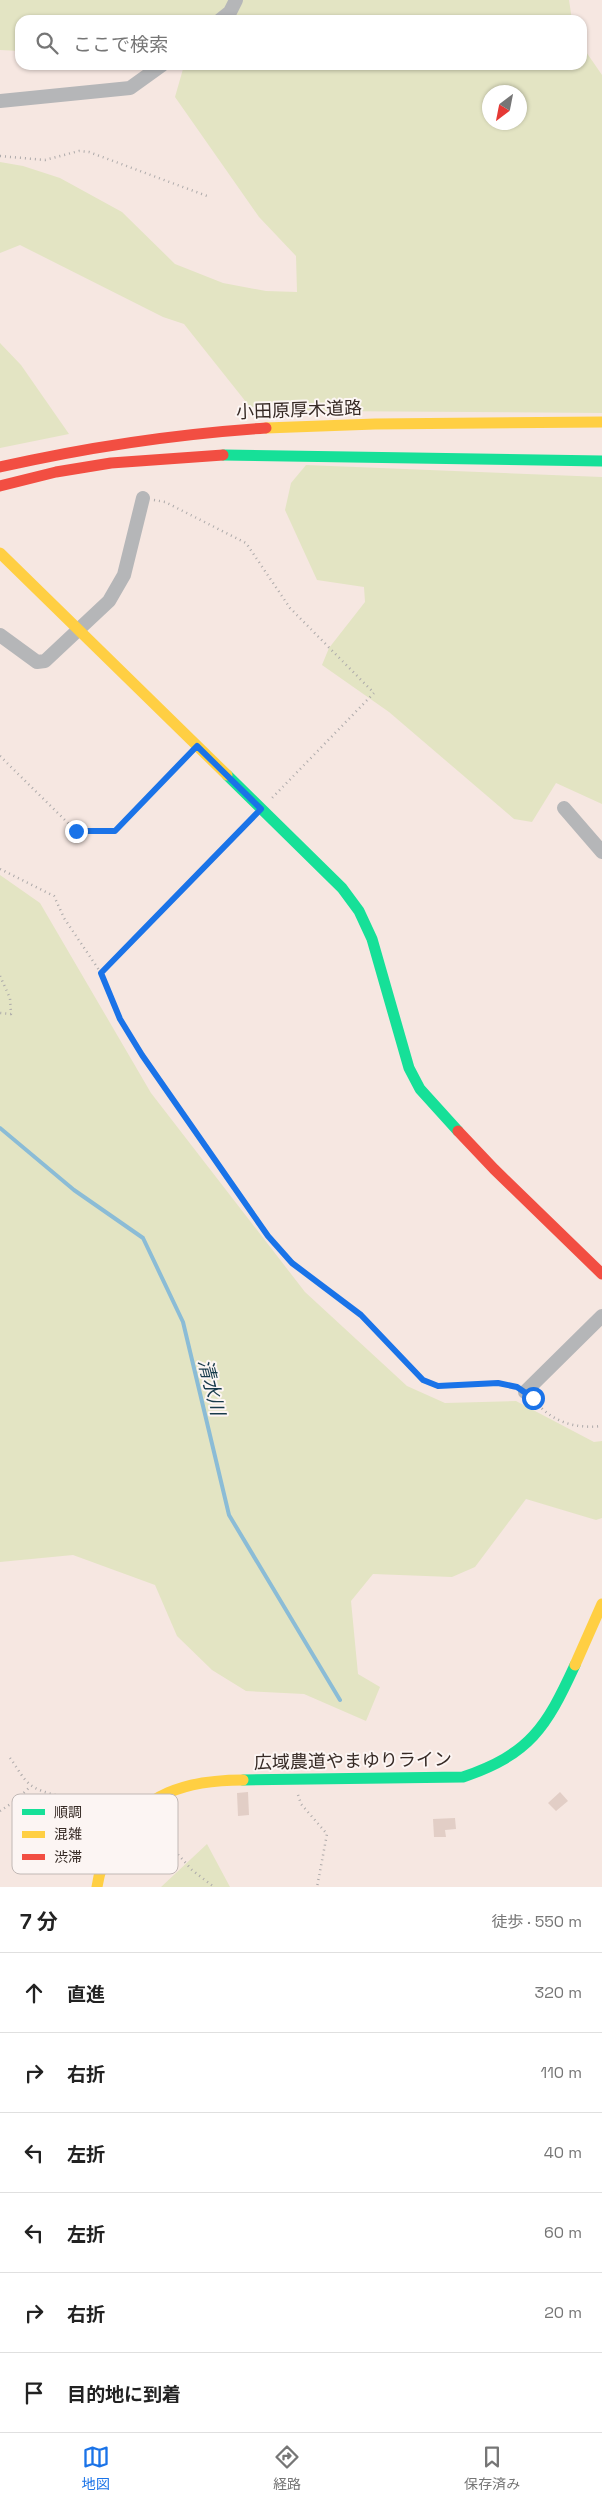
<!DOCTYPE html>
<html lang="ja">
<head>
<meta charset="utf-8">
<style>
	:root { --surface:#fff; --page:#f6f6f6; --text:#222; --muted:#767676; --line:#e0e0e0; --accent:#1a73e8 }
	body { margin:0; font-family:"Space Grotesk","Noto Sans JP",sans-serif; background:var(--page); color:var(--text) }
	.compass { position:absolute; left:482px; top:85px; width:45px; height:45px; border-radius:50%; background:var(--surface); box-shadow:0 1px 4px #0004; rotate:212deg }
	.stop { position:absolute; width:15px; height:15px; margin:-11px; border:4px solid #1a73e8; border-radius:50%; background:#fff }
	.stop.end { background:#1a73e8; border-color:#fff; box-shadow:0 1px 5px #0008 }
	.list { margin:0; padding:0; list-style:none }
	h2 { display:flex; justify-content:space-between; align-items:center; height:65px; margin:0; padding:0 20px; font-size:21px }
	h2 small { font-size:16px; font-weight:400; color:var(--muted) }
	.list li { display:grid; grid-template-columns:32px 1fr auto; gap:15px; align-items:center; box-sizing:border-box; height:80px; padding:0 20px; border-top:1px solid var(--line) }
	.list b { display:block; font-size:19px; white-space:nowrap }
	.list em { font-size:16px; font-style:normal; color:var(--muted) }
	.icon { flex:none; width:28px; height:28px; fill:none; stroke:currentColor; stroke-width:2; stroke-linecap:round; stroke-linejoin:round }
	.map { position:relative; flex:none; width:602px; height:1887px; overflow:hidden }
	.search { position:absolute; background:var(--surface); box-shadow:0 1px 4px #0004; left:15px; right:15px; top:15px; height:55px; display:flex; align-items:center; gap:12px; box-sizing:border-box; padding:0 18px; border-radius:15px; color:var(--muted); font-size:19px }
	.sheet { height:545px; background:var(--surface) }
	nav { display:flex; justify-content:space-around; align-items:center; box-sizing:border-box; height:70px; border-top:1px solid var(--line); background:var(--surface); font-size:14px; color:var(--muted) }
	nav a { display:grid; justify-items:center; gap:2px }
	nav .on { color:var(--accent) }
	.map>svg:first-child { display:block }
	.green { fill:#e3e4c3; fill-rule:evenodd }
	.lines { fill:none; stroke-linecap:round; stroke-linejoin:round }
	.stream { stroke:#8bbcd6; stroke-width:4 }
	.building { fill:#e2cec6 }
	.path { stroke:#adaaaa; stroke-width:2.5; stroke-dasharray:1 4; stroke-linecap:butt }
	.street { stroke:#b5b6b8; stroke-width:14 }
	.fast { stroke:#16e098; stroke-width:11 }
	.slow { stroke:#ffcf43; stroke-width:11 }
	.jam { stroke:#f24e42; stroke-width:11 }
	.route { stroke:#1a73e8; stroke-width:6 }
	.labels { text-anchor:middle; stroke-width:4; stroke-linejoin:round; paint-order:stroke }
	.street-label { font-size:18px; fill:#362a25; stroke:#fcf5f3 }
	.water-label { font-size:19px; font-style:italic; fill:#173a4b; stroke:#fcf5f3 }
	.key { fill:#fcf5f3; stroke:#c1b8b5; stroke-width:1 }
	.key-label { font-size:14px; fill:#362a25 }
</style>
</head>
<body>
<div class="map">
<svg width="602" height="1887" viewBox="0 0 602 1887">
	<rect width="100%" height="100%" fill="#f6e7e1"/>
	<!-- green -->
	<path class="green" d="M0 0H569L572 20H20V51L0 50Z
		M582 46 602 75V413L318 411 250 407 184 324 163 317 20 245 0 253V162L23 166 60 178 122 212 175 264 223 283 266 291 297 292 296 256 259 217 175 97 183 69 189 65H582ZM490 92H520V122H490Z
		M0 304V343L21 365 69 434 0 448Z
		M306 465 602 477V804L556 783 532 822 514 819 389 712 322 665 329 648 365 602 364 587 317 580 285 510 291 483Z
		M0 875 40 903 151 1093 305 1292 407 1386 445 1403 516 1401 594 1442 602 1441V1518L596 1520 526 1499 475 1567 452 1577 373 1574 351 1601 358 1674 380 1687 366 1721 304 1694 246 1691 212 1670 177 1636 155 1585 73 1555 0 1562Z
		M207 1844 230 1887H161Z"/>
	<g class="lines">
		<!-- stream -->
		<path class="stream" d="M0 1128 74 1190 143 1238 183 1322 229 1515 340 1700"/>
	</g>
	<!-- building -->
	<path class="building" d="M248 1792 249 1815 238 1816 237 1793Z
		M560 1792 568 1801 556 1811 548 1803Z
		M455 1818 456 1829 445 1830 446 1837H434L433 1819Z"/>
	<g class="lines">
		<!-- path -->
		<path class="path" d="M0 156 45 160 79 151 89 152 207 196
			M154 500 165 502 246 543 290 608 374 693 272 798
			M0 756 76 831H115L186 758
			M0 869 54 896 64 918 101 973 120 1019 142 1055 268 1236 292 1263 361 1315 423 1379 438 1386 498 1383 514 1386
			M101 973 250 820
			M0 976 10 998 11 1014 0 1013
			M535 1401C552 1422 575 1429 602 1426
			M10 1758C17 1767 23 1780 32 1786 55 1801 102 1799 129 1799
			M298 1795 301 1804 327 1834 317 1887
			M0 1811 15 1801 31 1786
			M148 1821 192 1870 214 1887"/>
		<!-- street -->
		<path class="street" d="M220 20 230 12 236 0
			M0 101 130 88 162 65
			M0 635 37 662 45 661 109 601 124 575 143 498
			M564 808 602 852
			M525 1392 602 1316"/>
		<!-- fast -->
		<path class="fast" d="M223 455 602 461
			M227 775 342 888 359 911 372 939 409 1068 420 1089 458 1131
			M243 1780 463 1777C530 1754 546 1728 575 1665"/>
		<!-- slow -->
		<path class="slow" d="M266 428 375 424 602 422
			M0 553 227 775
			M575 1665 602 1604
			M97 1887C99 1872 105 1857 113 1844 142 1793 187 1780 243 1780"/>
		<!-- jam -->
		<path class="jam" d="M0 467C88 447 176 434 266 428
			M0 486 56 472 111 463 223 455
			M458 1131 494 1169 602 1274"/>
	</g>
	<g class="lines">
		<!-- route -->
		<path class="route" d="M76 831H115L197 746 261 809 101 973 120 1019 142 1055 268 1236 292 1263 361 1315 423 1380 438 1386 498 1383 517 1387 533 1398"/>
	</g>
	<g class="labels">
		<!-- street labels -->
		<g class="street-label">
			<text transform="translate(299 410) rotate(-2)" y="6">小田原厚木道路</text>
			<text transform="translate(353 1761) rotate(-1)" y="6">広域農道やまゆりライン</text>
		</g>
		<!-- water labels -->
		<g class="water-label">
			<text transform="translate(212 1387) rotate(76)" y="7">清水川</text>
		</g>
	</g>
	<!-- legend -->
	<rect x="12" y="1794" width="166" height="80" rx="8" class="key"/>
	<rect x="22" y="1809" width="23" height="6" fill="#16e098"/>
	<rect x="22" y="1831" width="23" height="7" fill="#ffcf43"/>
	<rect x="22" y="1854" width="23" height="6" fill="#f24e42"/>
	<g class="key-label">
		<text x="54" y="1817">順調</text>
		<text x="54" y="1839">混雑</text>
		<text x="54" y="1862">渋滞</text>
	</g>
</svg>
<svg class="compass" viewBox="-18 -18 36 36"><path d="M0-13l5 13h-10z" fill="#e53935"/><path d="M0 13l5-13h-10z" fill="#767676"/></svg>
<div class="stop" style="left:533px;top:1398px"></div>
<div class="stop end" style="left:76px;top:831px"></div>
<div class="search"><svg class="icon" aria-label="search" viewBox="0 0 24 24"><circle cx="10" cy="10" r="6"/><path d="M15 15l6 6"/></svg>ここで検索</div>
</div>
<section class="sheet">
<h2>7 分<small>徒歩 · 550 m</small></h2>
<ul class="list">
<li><svg class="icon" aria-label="ahead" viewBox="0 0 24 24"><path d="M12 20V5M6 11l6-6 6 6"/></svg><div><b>直進</b></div><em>320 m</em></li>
<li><svg class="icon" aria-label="right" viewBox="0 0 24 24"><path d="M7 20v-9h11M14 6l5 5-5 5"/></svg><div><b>右折</b></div><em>110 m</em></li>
<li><svg class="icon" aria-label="left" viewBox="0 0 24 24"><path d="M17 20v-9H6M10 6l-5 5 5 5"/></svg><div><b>左折</b></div><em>40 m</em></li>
<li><svg class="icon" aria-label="left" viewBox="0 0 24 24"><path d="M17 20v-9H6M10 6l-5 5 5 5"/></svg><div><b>左折</b></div><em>60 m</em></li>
<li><svg class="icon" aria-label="right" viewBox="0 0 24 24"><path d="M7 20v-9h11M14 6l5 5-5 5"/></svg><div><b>右折</b></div><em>20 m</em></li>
<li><svg class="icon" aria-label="arrive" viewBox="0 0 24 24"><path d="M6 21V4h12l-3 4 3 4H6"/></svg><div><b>目的地に到着</b></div></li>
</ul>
</section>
<nav>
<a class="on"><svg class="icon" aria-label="map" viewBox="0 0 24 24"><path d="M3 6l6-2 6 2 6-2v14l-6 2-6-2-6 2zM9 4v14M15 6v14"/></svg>地図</a>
<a><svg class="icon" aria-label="directions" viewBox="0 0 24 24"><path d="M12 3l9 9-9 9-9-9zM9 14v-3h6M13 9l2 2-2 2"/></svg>経路</a>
<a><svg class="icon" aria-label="saved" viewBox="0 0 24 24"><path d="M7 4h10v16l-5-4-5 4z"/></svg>保存済み</a>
</nav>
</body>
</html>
